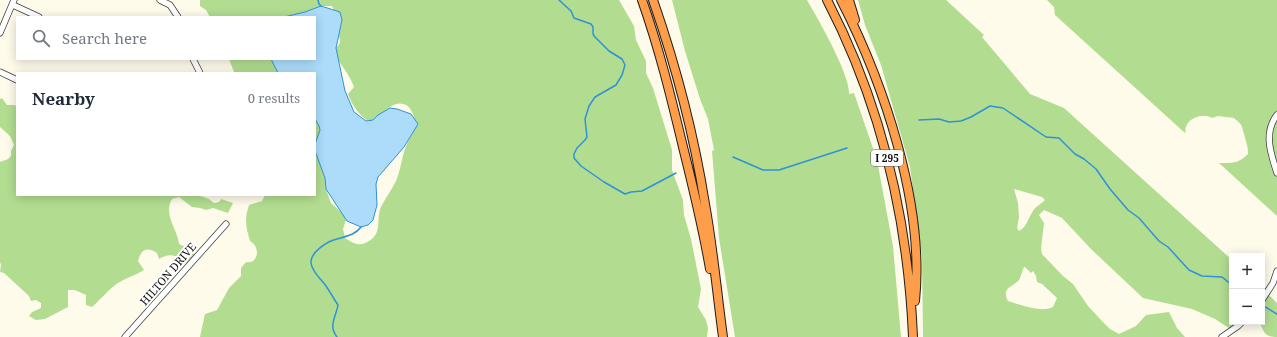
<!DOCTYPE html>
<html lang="en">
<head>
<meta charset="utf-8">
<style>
	:root { --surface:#fff; --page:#f2f2f3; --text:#1f2937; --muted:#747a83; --line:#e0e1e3 }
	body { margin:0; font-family:"Noto Serif",serif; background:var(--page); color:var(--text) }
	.controls { position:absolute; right:12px; bottom:12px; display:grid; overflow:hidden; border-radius:0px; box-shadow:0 2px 10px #0003 }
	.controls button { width:36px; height:36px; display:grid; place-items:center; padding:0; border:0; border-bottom:1px solid var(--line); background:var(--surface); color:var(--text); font:20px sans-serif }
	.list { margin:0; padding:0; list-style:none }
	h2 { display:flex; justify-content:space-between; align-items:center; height:52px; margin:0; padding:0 16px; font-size:17px }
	h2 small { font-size:13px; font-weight:400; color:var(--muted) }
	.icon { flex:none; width:22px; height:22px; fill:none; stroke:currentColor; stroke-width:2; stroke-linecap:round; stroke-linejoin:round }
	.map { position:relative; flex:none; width:1277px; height:337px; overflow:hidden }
	.search { position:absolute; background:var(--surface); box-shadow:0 2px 10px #0003; left:16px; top:16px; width:300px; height:44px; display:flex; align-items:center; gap:10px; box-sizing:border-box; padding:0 14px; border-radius:0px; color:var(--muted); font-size:15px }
	.panel { position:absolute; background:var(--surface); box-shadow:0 2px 10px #0003; left:16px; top:72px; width:300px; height:124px; border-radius:0px }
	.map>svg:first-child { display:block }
	.forest { fill:#b2dd90; fill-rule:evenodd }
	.water { fill:#acdcfa; stroke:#2e92d6 }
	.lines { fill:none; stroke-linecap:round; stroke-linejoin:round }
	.stream { stroke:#2e92d6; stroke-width:1.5 }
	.minor-casing { stroke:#3f3f3f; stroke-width:7 }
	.highway-casing { stroke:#1d1d1d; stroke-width:10 }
	.minor { stroke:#fff; stroke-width:5.5 }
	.highway { stroke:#fe9d4a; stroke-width:8 }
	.labels { text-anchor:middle; stroke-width:4; stroke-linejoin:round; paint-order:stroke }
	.shield { fill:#fff; stroke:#555; stroke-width:1 }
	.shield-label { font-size:10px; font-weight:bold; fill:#0c0c0c }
	.street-label { font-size:11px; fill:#0c0c0c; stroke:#fff }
</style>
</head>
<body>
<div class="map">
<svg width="1277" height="337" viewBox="0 0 1277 337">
	<rect width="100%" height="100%" fill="#fffbeb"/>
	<!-- forest -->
	<path class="forest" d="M200 0H619L634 26 636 40 646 61V73L653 88 672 150V170L683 200 684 215 691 239 701 289 698 307 706 320 708 328 707 337H200L205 314 217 310 229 288 241 276V268L246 262C257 265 262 248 250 241 246 227 244 220 249 205L262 201 265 195H315V151L325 178 326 189 331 203 342 213 346 220 343 229 345 238C355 245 361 247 372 239 382 230 376 218 381 207 385 198 392 190 396 181 400 172 401 162 404 152 408 138 420 126 412 112 410 108 408 105 403 104 391 100 381 118 370 122 361 118 351 104 348 94L354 87C349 73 339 63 332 50L338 46 340 42 336 15 332 6H321L305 12 284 17H210L206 10 200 6Z
		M672 0H807C818 19 850 74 849 94L854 93 877 160 893 246 901 337H735L719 238 712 151 714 150 708 119 700 99 685 51Z
		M858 0H946L984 35 982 37 1030 94 1064 108 1232 260V322H1243L1232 330 1215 319 1192 309 1143 298 1091 249 1062 218 1044 210 1039 215 1044 223 1041 248 1042 254 1063 276 1073 284 1088 306 1101 320 1110 329 1119 334 1136 326 1146 315 1169 312 1177 328 1185 337H923L922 256 910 167 881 65 865 25ZM1014 189 1042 197 1045 200C1041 204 1036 206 1033 211 1028 218 1027 227 1019 231L1017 228 1019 217 1018 203ZM1024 267H1025L1031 273 1033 271 1036 276 1037 282 1042 284 1057 298 1053 307C1041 313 1021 305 1008 301 1001 287 1012 288 1019 280 1021 277 1022 271 1024 267Z
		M1047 0H1277V216L1219 163C1232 163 1238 164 1248 154 1248 144 1246 143 1244 134 1241 124 1243 126 1234 118L1218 116 1212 118C1204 113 1189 117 1186 127 1185 129 1186 131 1185 133L1055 15 1054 7Z
		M229 59H271L278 73 234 72Z
		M2 98 7 105H14L17 106V195H197L209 199 214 203 219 202 221 199 233 203 228 213 213 208 206 210 200 208 192 207 179 197 172 199C163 215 177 228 179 244L188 248 197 256 189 266C179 257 172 251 159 259L157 253C146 246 141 250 138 261L144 270C136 275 126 278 118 283 108 290 101 299 92 307L86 305V295L75 290H68V307L45 319 36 320 29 316 32 312 41 308V303L36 300 31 301 29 296 4 273 0 272 1 265 0 262V162L8 159 11 156V151L14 145 10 136 0 127V99Z
		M315 119C322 130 319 133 315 144Z
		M1262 288 1277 303V337C1263 337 1265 332 1259 322H1262Z"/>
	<!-- water -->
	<path class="water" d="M321 6 340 12 342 20 336 48 345 91 354 112 366 121 373 120 378 115 390 108 397 109 411 114 418 124 404 147 378 177 376 184 377 205 373 220 368 225 361 227 347 221 326 189 325 178 315 151V144L320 130 319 126 315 119V73H278L271 59H315V17H284L305 12Z"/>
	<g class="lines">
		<!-- stream -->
		<path class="stream" d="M318 0 319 4 321 6
			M559 0 571 11 574 18 591 24 593 27V34L595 37 609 51 622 59 625 65 622 75 616 85 595 97 589 106 585 119 587 137 585 140 577 148 574 154V158L581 166 604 182 625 194 631 192 642 191 676 173
			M919 120 939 119 949 122 961 121 971 117 990 106 1003 108 1046 137 1059 138 1075 154 1084 159 1096 169 1110 189 1128 210 1139 218 1159 241 1168 247 1189 270 1202 276 1222 277 1232 285
			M733 157 763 170H779L847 148
			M1262 305 1277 314
			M337 337C328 326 336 317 338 305 334 299 330 292 326 286 321 279 312 272 311 263 310 252 328 241 337 239 347 236 355 235 361 227"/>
		<defs>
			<path id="minor" d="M160 0 170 5 178 17
				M13 5 39 17
				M0 33 14 0
				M193 59 200 73
				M0 72 17 80
				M1277 115C1263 133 1271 154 1277 173
				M1262 300 1273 283 1277 271
				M125 337 226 224
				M1222 337 1238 326 1242 322"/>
			<path id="highway" d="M642 0C659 48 671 97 683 147 693 187 703 228 710 269
				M653 0C676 66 694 135 705 204 713 248 717 293 723 337
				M827 0C881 104 908 220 913 337
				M841 0C884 84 925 205 915 301
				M849 0 855 20"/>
		</defs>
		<!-- minor casing -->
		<use href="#minor" class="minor-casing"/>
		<!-- highway casing -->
		<use href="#highway" class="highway-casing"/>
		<!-- minor -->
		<use href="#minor" class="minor"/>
		<!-- highway -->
		<use href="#highway" class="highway"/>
	</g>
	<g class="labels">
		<!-- shield labels -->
		<rect class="shield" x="871" y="150" width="32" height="16" rx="3"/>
		<g class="shield-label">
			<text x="887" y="162">I 295</text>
		</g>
		<!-- street labels -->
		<g class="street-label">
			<text transform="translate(168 274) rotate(-49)" y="4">HILTON DRIVE</text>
		</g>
	</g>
</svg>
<div class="controls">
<button>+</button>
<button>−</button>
</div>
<div class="search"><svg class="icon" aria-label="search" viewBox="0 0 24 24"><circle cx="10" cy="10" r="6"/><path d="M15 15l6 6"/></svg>Search here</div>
<section class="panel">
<h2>Nearby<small>0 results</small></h2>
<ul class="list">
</ul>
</section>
</div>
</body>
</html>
